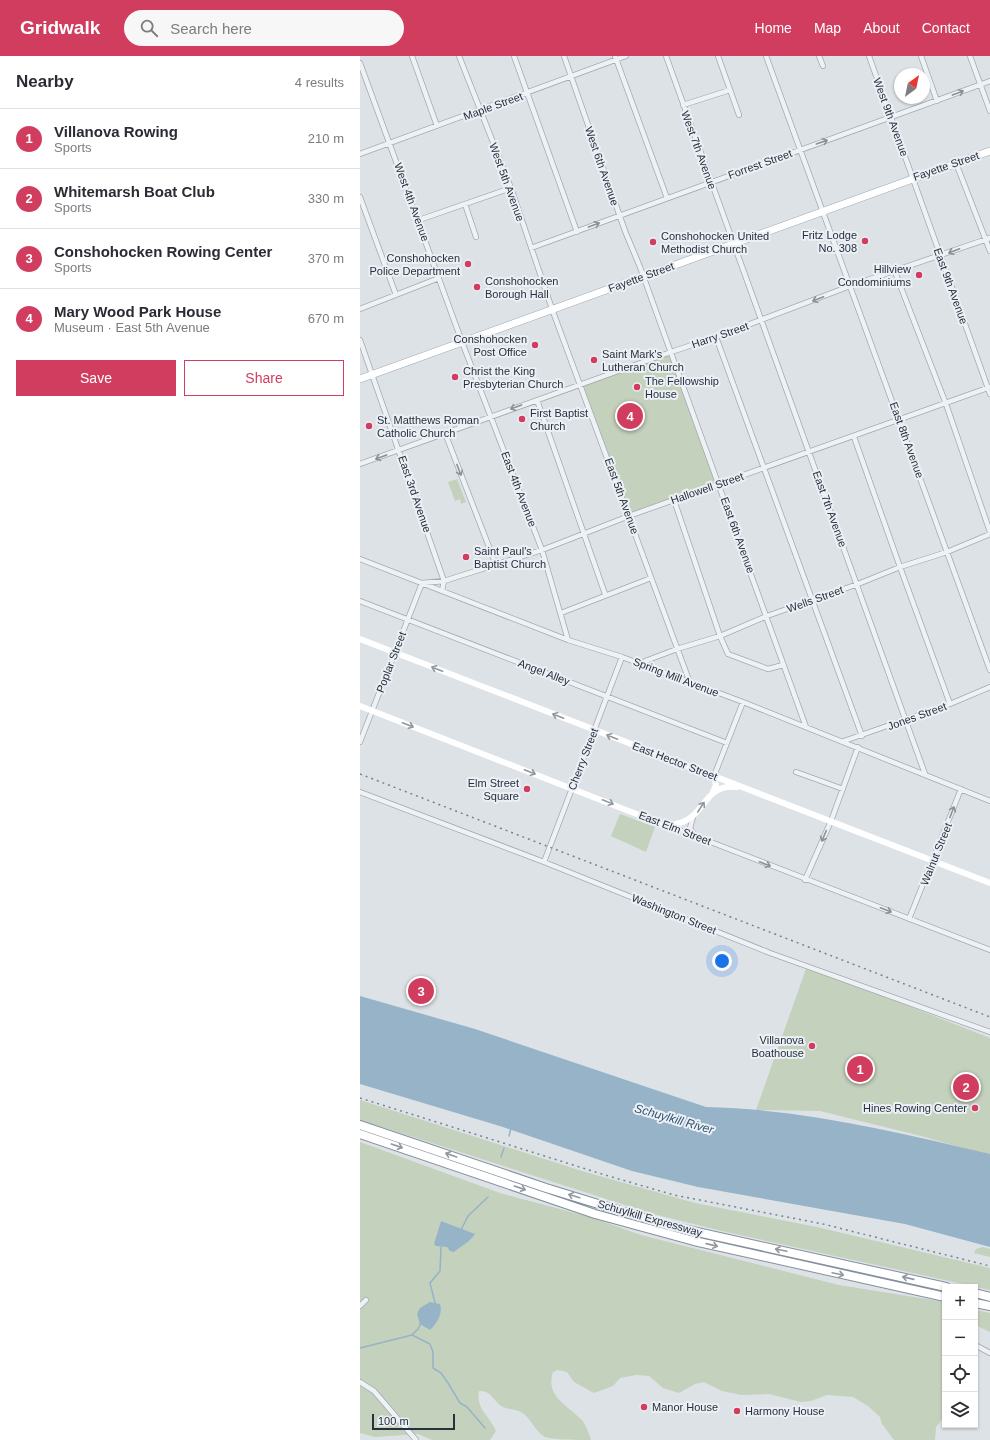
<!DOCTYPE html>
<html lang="en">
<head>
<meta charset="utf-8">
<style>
	:root { --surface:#fff; --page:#f7f7f7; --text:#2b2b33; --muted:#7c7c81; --line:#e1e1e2; --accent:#d13d5f }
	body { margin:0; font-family:Arial,sans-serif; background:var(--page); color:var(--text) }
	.controls { position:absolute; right:12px; bottom:12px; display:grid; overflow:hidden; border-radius:0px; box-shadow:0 1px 3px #0004 }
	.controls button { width:36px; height:36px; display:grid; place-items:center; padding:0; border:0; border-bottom:1px solid var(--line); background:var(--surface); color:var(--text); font:20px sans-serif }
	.compass { position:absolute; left:534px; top:12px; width:36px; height:36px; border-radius:50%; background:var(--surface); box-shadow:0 1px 3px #0004; rotate:33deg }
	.scale { position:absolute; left:12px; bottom:10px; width:83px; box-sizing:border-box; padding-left:4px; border:2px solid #26303e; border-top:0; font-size:11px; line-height:14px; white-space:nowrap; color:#26303e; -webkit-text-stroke:3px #ecf0f5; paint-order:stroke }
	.you { position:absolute; left:362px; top:905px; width:14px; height:14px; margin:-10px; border:3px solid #fff; border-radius:50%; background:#1a73e8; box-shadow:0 0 0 6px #1a73e833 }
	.badge { display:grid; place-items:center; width:26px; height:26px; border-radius:50%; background:var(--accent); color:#fff; font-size:13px; font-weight:700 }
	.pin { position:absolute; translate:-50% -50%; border:2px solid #fff; box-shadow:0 1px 4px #0006 }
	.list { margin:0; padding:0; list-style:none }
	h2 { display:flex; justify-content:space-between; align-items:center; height:52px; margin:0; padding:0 16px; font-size:17px }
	h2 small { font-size:13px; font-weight:400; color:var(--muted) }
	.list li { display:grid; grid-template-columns:26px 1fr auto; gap:12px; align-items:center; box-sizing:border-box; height:60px; padding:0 16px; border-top:1px solid var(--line) }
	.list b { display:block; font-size:15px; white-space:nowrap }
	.list p { margin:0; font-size:13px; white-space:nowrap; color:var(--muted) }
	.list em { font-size:13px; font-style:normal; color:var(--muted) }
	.actions { display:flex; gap:8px; padding:12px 16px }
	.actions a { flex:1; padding:9px 0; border:1px solid var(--accent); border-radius:0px; text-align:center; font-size:14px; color:var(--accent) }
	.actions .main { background:var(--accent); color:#fff }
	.icon { flex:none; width:22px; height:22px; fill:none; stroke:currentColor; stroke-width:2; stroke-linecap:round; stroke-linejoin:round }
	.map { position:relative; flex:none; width:630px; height:1384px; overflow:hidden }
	header { display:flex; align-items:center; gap:24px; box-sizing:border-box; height:56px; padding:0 20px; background:var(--accent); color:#fff }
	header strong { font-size:19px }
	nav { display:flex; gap:22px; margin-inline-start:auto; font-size:14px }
	.search { width:280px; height:36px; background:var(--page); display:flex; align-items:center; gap:10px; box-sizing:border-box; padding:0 14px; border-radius:22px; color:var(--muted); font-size:15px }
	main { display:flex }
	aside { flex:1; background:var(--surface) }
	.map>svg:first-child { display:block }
	.green { fill:#c4d1bd }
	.water { fill:#96b3c8 }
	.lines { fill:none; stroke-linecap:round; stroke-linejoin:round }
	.stream { stroke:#96b3c8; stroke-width:1.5 }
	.street-casing { stroke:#a2a9b1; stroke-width:6 }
	.primary-casing { stroke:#9ca7b3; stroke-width:8 }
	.highway-casing { stroke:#84909e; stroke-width:10 }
	.street { stroke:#eff2f5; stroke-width:4.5 }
	.secondary { stroke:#fff; stroke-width:6 }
	.primary { stroke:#fff; stroke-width:7 }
	.highway { stroke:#fff; stroke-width:8 }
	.rail { stroke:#768291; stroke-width:1.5; stroke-dasharray:2 4; stroke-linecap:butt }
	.oneway { stroke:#8a919a }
	.oneway2 { stroke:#92989e }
	.poi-dot { fill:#d13d5f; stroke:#ecf0f5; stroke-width:1.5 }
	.labels { text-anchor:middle; stroke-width:4; stroke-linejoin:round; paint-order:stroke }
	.street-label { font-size:11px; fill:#26303e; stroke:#ecf0f5 }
	.poi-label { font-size:11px; fill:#26303e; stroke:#ecf0f5; text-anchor:start }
	.water-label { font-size:12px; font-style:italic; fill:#2f5372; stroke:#ecf0f5 }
</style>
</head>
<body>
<header>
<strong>Gridwalk</strong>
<div class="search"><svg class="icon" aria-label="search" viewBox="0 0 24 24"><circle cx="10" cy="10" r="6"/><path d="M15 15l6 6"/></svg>Search here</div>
<nav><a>Home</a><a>Map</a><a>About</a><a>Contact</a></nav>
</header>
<main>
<aside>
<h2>Nearby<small>4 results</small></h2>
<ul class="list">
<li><span class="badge">1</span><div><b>Villanova Rowing</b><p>Sports</p></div><em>210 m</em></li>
<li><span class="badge">2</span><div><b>Whitemarsh Boat Club</b><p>Sports</p></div><em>330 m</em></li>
<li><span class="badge">3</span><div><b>Conshohocken Rowing Center</b><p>Sports</p></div><em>370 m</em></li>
<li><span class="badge">4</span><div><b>Mary Wood Park House</b><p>Museum · East 5th Avenue</p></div><em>670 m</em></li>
</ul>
<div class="actions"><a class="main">Save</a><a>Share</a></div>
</aside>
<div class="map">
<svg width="630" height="1384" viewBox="0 0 630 1384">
	<rect width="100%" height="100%" fill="#dde2e7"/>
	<!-- green -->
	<path class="green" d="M311 296 359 427 269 460 221 328Z
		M97 423 106 446 101 448 100 443 95 445 88 426Z
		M260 758 295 771 286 796 251 780Z
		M447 910 630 982V1100L565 1081 460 1055 396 1054Z
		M0 1044 222 1115 335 1147 457 1171 630 1212V1234L366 1176 293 1158 0 1064Z
		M0 1086 140 1137 230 1161 281 1179 479 1229 585 1246V1264L583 1273 585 1277V1360L576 1371 575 1384H534L522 1368 520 1361 508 1350 493 1341 467 1339 451 1345 441 1346 409 1338 381 1339 362 1335 344 1326 335 1328 319 1337 303 1332 289 1320 276 1319 260 1322 253 1330 234 1337 214 1326 207 1316 198 1314 193 1316C185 1340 207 1349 222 1364 226 1369 229 1378 231 1384 220 1384 194 1384 185 1381 176 1376 172 1365 164 1358 156 1352 148 1354 141 1350 133 1344 131 1334 119 1335 116 1354 129 1359 136 1375L130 1384H72L58 1378 15 1381 0 1377Z
		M623 1191 630 1193V1201L614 1197 616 1193Z
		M615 1254 630 1257V1276L615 1269Z"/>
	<!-- water -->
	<path class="water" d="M0 940 115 973 346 1051C442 1053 537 1076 630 1098V1191L545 1168 338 1131 272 1115 143 1071 0 1028Z
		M81 1165 115 1178C110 1186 101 1190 94 1196L90 1195 87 1191 76 1190 74 1188Z
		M70 1246 80 1248C83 1258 77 1267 70 1274L60 1268 57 1258 60 1252Z"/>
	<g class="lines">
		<!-- stream -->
		<path class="stream" d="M149 1080 151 1072
			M141 1101 144 1092
			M101 1174 108 1160 128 1141
			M75 1247 70 1227 80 1215 81 1191
			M61 1267 58 1273 52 1279 70 1288 73 1296V1312L81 1317 88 1327 100 1347 107 1351 125 1372
			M0 1292 52 1279"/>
		<defs>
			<path id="street" d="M52 0 77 70
				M99 0 151 132 192 253 330 627
				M154 0 217 176
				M204 0 265 175 280 211 446 671
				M255 0 307 142
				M306 0 565 718
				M358 0 379 59
				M406 0 630 614
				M459 0 463 10
				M509 0 630 338
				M561 0 577 45
				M610 0 630 55
				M0 7 102 286 182 494 208 584
				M323 49 370 34
				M0 98 266 0
				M596 107 630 195
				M0 141 36 239
				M105 148 116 181
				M59 164 151 132
				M171 192 630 25
				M535 216 586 348 630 476
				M0 253 79 222
				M356 281 502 680
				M0 284 84 525 82 535
				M177 344 245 538
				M85 377 136 509
				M494 381 540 511 590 648
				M0 408 311 296 356 281 490 230 630 182
				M314 444 360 580 368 598 408 613 423 609
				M0 503 208 584 262 601 383 646 630 745
				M0 545 367 687
				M201 557 291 522
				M280 607 317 593 360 580 407 560 498 528 540 511 587 496 630 478
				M484 685 590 648 630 631
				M0 686 62 527 84 525 182 494 269 460 630 331
				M436 716 483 733
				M354 720 383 646
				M0 736 184 806 410 897 630 976
				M333 761 330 772 334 779
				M304 768 630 894
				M184 806 262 601
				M445 824 471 765 498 691
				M549 863 601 733
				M0 1250 6 1244
				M615 1289 630 1297
				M0 1326 14 1335 56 1384"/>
			<path id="primary" d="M0 323 630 95"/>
			<path id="highway" d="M0 1069 186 1132 310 1170 586 1231
				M0 1078 235 1158 334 1185 585 1241
				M615 1237 630 1241
				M615 1247 630 1250"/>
		</defs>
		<!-- street casing -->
		<use href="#street" class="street-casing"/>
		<!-- primary casing -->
		<use href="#primary" class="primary-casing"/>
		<!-- highway casing -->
		<use href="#highway" class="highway-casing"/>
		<!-- street -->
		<use href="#street" class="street"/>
		<!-- secondary -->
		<path class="secondary" d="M0 583 630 827
			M0 650 302 768C348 773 338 726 377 731
			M352 738 356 729 354 720"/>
		<!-- primary -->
		<use href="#primary" class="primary"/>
		<!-- highway -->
		<use href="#highway" class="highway"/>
		<!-- rail -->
		<path class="rail" d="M0 718 630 961
			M0 1042 245 1119 314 1139 463 1168 630 1210"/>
	</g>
	<!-- one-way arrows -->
	<defs><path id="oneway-shaft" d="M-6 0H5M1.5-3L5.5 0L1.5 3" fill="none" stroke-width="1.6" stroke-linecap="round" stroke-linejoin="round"/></defs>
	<g class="oneway">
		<use href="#oneway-shaft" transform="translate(598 37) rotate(-20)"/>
		<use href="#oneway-shaft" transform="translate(462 86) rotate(-19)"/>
		<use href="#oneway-shaft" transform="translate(234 169) rotate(-20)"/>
		<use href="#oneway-shaft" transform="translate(594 195) rotate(159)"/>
		<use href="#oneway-shaft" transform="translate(458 243) rotate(159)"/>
		<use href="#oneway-shaft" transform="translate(156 351) rotate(160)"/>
		<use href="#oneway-shaft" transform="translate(21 401) rotate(160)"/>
		<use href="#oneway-shaft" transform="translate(99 414) rotate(69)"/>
		<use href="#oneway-shaft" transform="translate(592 756) rotate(-69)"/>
		<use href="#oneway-shaft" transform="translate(464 780) rotate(113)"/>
		<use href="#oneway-shaft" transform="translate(405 808) rotate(21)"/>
		<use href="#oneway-shaft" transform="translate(526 854) rotate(21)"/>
	</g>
	<g class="oneway2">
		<use href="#oneway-shaft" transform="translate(77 613) rotate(-159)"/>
		<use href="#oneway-shaft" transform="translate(198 660) rotate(-159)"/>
		<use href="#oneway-shaft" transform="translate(48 669) rotate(21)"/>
		<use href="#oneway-shaft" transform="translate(252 681) rotate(-159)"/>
		<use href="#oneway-shaft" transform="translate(170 716) rotate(21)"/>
		<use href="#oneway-shaft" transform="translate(248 746) rotate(22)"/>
		<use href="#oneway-shaft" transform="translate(341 751) rotate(-57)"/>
		<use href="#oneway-shaft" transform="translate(37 1090) rotate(19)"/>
		<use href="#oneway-shaft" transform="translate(91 1099) rotate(-161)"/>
		<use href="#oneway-shaft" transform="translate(160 1132) rotate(19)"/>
		<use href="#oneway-shaft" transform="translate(214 1140) rotate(-163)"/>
		<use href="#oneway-shaft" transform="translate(352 1189) rotate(13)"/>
		<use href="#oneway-shaft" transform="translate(421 1194) rotate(-168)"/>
		<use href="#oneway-shaft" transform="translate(478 1218) rotate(12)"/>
		<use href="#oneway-shaft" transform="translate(548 1222) rotate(-167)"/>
	</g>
	<!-- markers -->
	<g class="poi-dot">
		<circle cx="505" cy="185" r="4"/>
		<circle cx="293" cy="186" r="4"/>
		<circle cx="108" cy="208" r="4"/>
		<circle cx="559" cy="219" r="4"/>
		<circle cx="117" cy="231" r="4"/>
		<circle cx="175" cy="289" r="4"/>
		<circle cx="234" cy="304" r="4"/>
		<circle cx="95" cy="321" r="4"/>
		<circle cx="277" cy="331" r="4"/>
		<circle cx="162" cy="363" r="4"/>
		<circle cx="9" cy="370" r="4"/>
		<circle cx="106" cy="501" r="4"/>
		<circle cx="167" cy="733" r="4"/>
		<circle cx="452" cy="990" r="4"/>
		<circle cx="615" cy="1052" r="4"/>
		<circle cx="284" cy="1351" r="4"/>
		<circle cx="377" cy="1355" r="4"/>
	</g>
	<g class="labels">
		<!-- street labels -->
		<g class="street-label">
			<text transform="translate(133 50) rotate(-20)" y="4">Maple Street</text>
			<text transform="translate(531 61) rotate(70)" y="4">West 9th Avenue</text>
			<text transform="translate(339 94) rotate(70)" y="4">West 7th Avenue</text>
			<text transform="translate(400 108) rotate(-20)" y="4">Forrest Street</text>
			<text transform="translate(242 110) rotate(71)" y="4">West 6th Avenue</text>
			<text transform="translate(586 110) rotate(-19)" y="4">Fayette Street</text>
			<text transform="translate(147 126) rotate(70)" y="4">West 5th Avenue</text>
			<text transform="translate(52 146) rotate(70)" y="4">West 4th Avenue</text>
			<text transform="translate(281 221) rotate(-20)" y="4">Fayette Street</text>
			<text transform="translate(591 230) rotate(70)" y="4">East 9th Avenue</text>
			<text transform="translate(360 279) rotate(-19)" y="4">Harry Street</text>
			<text transform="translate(547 384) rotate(70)" y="4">East 8th Avenue</text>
			<text transform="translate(347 432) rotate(-19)" y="4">Hallowell Street</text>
			<text transform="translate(159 433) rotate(69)" y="4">East 4th Avenue</text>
			<text transform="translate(55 438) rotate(71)" y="4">East 3rd Avenue</text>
			<text transform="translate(262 440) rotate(70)" y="4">East 5th Avenue</text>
			<text transform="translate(470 453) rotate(70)" y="4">East 7th Avenue</text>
			<text transform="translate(378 479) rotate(70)" y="4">East 6th Avenue</text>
			<text transform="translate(455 543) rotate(-20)" y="4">Wells Street</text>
			<text transform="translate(31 606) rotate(-69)" y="4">Poplar Street</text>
			<text transform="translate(184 616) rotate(21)" y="4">Angel Alley</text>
			<text transform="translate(316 621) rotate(21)" y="4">Spring Mill Avenue</text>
			<text transform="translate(557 660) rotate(-20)" y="4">Jones Street</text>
			<text transform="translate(223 703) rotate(-69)" y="4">Cherry Street</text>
			<text transform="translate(315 705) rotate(21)" y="4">East Hector Street</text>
			<text transform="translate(315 772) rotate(21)" y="4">East Elm Street</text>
			<text transform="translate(576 798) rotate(-68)" y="4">Walnut Street</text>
			<text transform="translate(314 858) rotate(22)" y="4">Washington Street</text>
			<text transform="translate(290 1162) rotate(16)" y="4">Schuylkill Expressway</text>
		</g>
		<!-- poi labels -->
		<g class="poi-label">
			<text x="497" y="183" text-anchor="end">Fritz Lodge<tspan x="497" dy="13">No. 308</tspan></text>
			<text x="301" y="184">Conshohocken United<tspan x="301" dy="13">Methodist Church</tspan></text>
			<text x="100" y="206" text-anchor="end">Conshohocken<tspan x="100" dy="13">Police Department</tspan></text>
			<text x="551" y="217" text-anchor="end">Hillview<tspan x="551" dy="13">Condominiums</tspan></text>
			<text x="125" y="229">Conshohocken<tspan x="125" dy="13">Borough Hall</tspan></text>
			<text x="167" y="287" text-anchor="end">Conshohocken<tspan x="167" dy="13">Post Office</tspan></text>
			<text x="242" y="302">Saint Mark's<tspan x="242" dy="13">Lutheran Church</tspan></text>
			<text x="103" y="319">Christ the King<tspan x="103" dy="13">Presbyterian Church</tspan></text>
			<text x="285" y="329">The Fellowship<tspan x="285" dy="13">House</tspan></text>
			<text x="170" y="361">First Baptist<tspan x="170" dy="13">Church</tspan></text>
			<text x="17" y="368">St. Matthews Roman<tspan x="17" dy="13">Catholic Church</tspan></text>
			<text x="114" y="499">Saint Paul's<tspan x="114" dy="13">Baptist Church</tspan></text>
			<text x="159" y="731" text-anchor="end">Elm Street<tspan x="159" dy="13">Square</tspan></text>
			<text x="444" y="988" text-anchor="end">Villanova<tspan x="444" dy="13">Boathouse</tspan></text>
			<text x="607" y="1056" text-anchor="end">Hines Rowing Center</text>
			<text x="292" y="1355">Manor House</text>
			<text x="385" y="1359">Harmony House</text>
		</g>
		<!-- water labels -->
		<g class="water-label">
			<text transform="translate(314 1063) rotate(16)" y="4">Schuylkill River</text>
		</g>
	</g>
</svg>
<div class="controls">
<button>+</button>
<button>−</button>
<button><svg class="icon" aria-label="locate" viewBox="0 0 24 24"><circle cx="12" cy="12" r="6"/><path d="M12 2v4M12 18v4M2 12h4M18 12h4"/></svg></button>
<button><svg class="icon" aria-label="layers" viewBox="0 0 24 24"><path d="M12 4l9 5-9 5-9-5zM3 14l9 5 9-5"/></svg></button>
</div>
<svg class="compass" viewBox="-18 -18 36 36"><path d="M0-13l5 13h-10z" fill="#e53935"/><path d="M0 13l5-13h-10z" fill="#7c7c81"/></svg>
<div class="scale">100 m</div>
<div class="you"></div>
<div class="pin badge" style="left:500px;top:1013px">1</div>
<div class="pin badge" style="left:606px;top:1031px">2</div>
<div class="pin badge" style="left:61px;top:935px">3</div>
<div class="pin badge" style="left:270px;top:360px">4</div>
</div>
</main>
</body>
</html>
